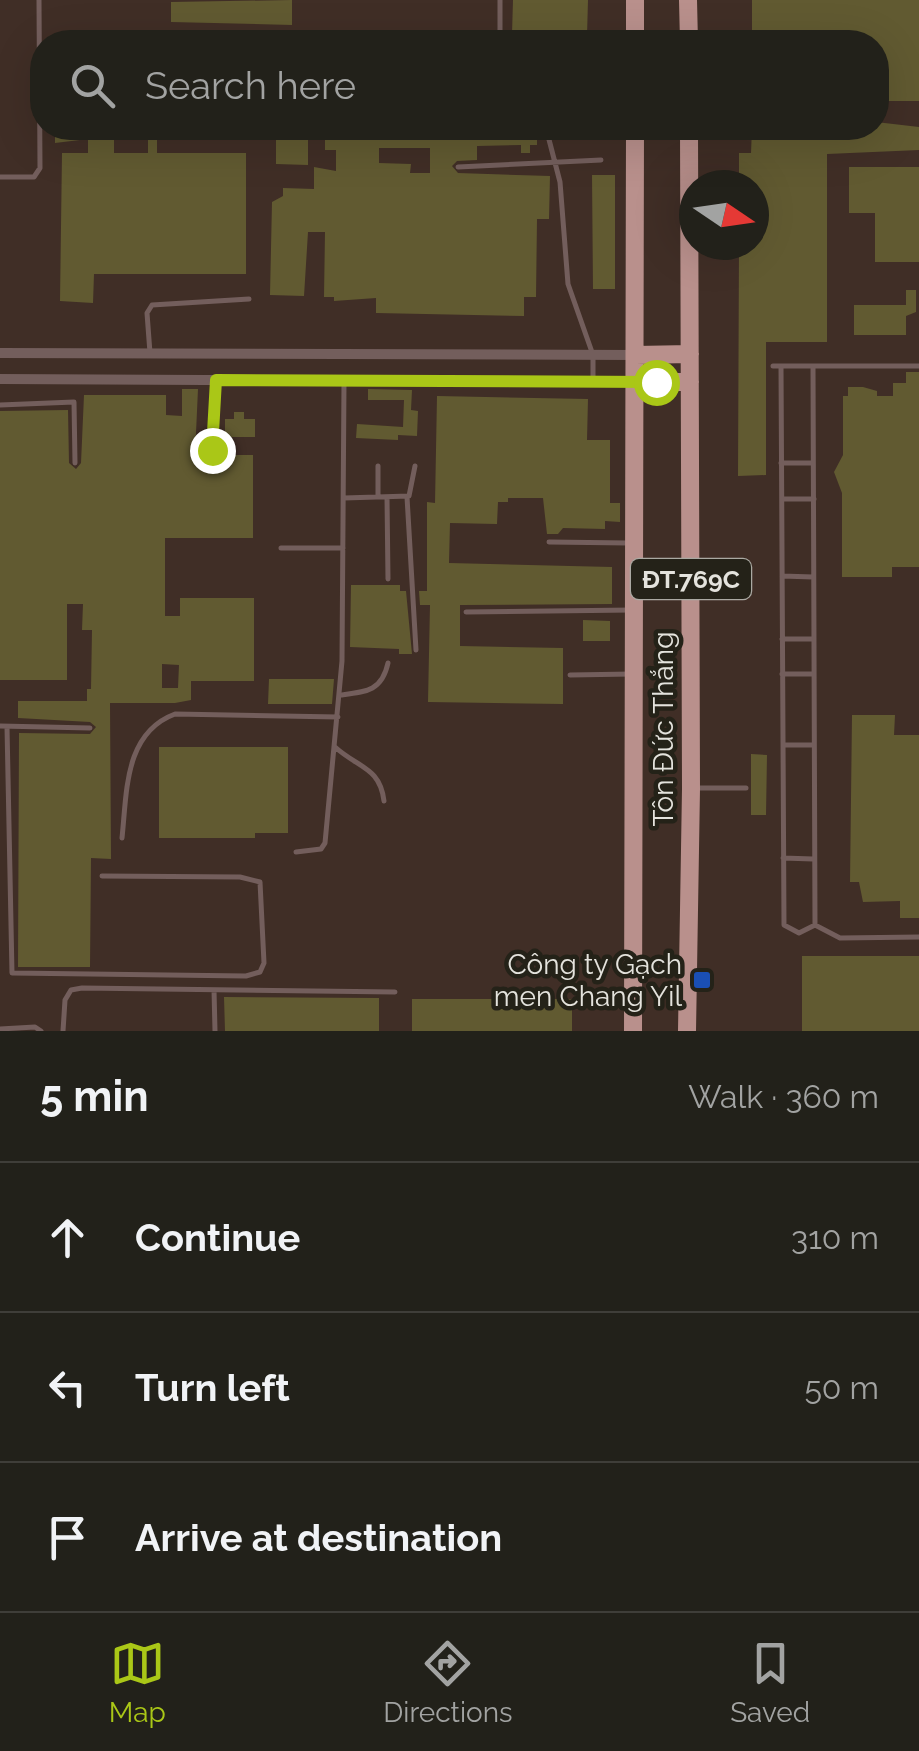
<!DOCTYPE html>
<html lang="en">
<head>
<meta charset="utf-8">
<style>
	:root { --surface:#22211a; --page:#2e2e27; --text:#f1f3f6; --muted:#a2a3a2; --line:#3f3e39; --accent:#aac717 }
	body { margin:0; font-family:Raleway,sans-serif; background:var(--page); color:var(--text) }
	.compass { position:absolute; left:679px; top:170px; width:90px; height:90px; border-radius:50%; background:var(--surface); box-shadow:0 10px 40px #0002; rotate:103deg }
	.stop { position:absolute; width:30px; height:30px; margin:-22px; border:8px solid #aac717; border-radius:50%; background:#fff }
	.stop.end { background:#aac717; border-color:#fff; box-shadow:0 2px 10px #0008 }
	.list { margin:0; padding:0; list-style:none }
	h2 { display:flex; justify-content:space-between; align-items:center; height:130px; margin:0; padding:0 40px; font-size:42px }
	h2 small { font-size:32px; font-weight:400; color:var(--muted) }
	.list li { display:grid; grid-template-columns:65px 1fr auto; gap:30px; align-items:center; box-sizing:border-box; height:150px; padding:0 40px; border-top:2px solid var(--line) }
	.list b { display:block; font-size:38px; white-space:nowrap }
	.list em { font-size:32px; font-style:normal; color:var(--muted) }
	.icon { flex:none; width:55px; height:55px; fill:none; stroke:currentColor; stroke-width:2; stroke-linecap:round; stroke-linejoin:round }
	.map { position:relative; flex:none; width:919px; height:1031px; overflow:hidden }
	.search { position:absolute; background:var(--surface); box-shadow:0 10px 40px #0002; left:30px; right:30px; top:30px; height:110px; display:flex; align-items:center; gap:25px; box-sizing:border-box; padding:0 35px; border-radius:40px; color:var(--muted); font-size:38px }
	.sheet { height:580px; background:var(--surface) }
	nav { display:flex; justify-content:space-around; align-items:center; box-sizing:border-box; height:140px; border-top:2px solid var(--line); background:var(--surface); font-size:28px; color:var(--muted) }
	nav a { display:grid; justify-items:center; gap:5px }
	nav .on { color:var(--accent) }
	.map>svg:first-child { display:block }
	.industrial { fill:#402e26; fill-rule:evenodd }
	.building { fill:#615a31; fill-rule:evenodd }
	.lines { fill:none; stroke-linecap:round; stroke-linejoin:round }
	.service { stroke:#735e5c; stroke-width:5 }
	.minor { stroke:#735e5c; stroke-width:10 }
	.primary { stroke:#b9908c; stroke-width:18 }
	.route { stroke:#aac717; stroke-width:12 }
	.transit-dot { fill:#1a4fb4; stroke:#242218; stroke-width:4 }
	.labels { text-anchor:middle; stroke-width:9; stroke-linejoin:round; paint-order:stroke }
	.shield { fill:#242218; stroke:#aaa9a2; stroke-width:2.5 }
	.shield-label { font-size:25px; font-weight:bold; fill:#e4e3dd }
	.street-label { font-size:28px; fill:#e4e3dd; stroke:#242218 }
	.poi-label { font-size:28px; fill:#e4e3dd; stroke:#242218; text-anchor:end }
</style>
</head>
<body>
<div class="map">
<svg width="919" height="1031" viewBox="0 0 919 1031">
	<rect width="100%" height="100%" fill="#2e2c22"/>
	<!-- industrial -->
	<path class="industrial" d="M0 0H919V1031H0ZM42 42H876V128H42ZM694 185H754V245H694Z"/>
	<!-- building -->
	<path class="building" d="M292 0V25L171 22V2Z
		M513 0H588L587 36 512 34Z
		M752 0H919V101H876V42H752Z
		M876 122 919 127V150L827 154V342H766V475L738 476 739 245H754V185H739V153H751L752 128H876Z
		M55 128H218V138H157V153H246V274H94L93 303 60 301 62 153H88V139L55 143ZM114 138 148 139V153H114Z
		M276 128H308V165L276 164Z
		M325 128H537V145H530V153H521V145L477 146V160L457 161 452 166 458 173 550 176 549 219H537L536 297H524V316L376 313V298L334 301V297H324L325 232H308L304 296 270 295 272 202 283 196V188L314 189V167L336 171V150H325ZM379 148H430V173H410L411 164 379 163Z
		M849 167H919V262H875V213H849Z
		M592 175H615V289H593Z
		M906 290H916V312L906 316V335H854V305H906Z
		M906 372H919V567H892V577H842V493L834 472 843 455V396H848V387H863L877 391V396H893V383H906Z
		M182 389H198L195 455H253V538H165V616H180V598H254V681H191V700L175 703H110L111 859 91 858 90 967H18L19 733 90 734 96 727 90 722 18 718V701H87V689H91L92 630H82L83 604H67V680H0V411L68 410 69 463 76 469 81 463 84 395H166V415L182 416ZM162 664 179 665 178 688H162Z
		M368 389 412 390 411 410 418 411 417 436 398 435V440L356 438 357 424 403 427 404 400H368Z
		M437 396 588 399 587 440H610V503H620V522L605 521V529L563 528 558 534H547L543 498H508V502H498L497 524 450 523 449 563 612 567V604L460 605V646L563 648V704L428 702 430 605H420L419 591H427V502L435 503Z
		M234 412H244V419H255V437H225V419H234Z
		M351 585H400V591H406L412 654H399V649L350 647Z
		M583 620 610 621V641H583Z
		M269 679H334L332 704H268Z
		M852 715H895L894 735H919V918H900V901L863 902 859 882H850Z
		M159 747H288V833H255V838H159Z
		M751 754 767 755 766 815H751Z
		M802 956H919V1031H802Z
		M224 997 379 998V1031H225Z
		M412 999H572V1031H412Z"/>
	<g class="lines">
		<!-- service -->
		<path class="service" d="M500 0V38
			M546 128 560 182 568 284 593 355V382
			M458 167 601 160
			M0 177H34L40 168 39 0
			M150 353 147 313 152 305 249 299
			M773 366H919
			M781 366 784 925 799 933 815 925
			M813 366 815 925 840 938 919 937
			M0 405 74 402 75 463
			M212 450 216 383
			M781 463H813
			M378 497V466
			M387 497 388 579
			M407 497 416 650
			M344 498 409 496 415 466
			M782 499H814
			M549 542 628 543
			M281 548H343
			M782 576 813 577
			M466 612 632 610
			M782 639H813
			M782 674H813
			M570 675 632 674
			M341 695C366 692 382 691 388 663
			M0 726 90 728
			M7 727 12 973 246 976 260 972 264 963 260 882 240 877 102 876
			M783 745H813
			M335 747C358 768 380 767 384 801
			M694 788H746
			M122 838C127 792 124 733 175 714L338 717
			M296 852 321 849 325 843 342 661 344 383
			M783 858 813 859
			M214 990 215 1031
			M0 1029 35 1027 41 1031
			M63 1031 65 1000 71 990 82 988 395 992"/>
		<!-- minor -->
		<path class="minor" d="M0 353 635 355
			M0 379 636 382"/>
		<!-- primary -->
		<path class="primary" d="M635 0V42
			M688 0 689 42
			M636 355 690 354
			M636 382H690
			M633 1031 635 128
			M687 1031 691 789 689 128"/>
	</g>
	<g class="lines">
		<!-- route -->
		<path class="route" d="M212 450 216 380 656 382"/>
	</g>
	<!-- markers -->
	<rect class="transit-dot" x="692" y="970" width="20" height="20" rx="5"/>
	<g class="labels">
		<!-- shield labels -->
		<rect class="shield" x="631" y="559" width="120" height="40" rx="8"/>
		<g class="shield-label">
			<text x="691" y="588">ĐT.769C</text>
		</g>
		<!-- street labels -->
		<g class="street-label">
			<text transform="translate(663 729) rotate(-90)" y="10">Tôn Đức Thắng</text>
		</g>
		<!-- poi labels -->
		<g class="poi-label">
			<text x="682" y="974">Công ty Gạch<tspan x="682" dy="32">men Chang Yil</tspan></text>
		</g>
	</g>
</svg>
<svg class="compass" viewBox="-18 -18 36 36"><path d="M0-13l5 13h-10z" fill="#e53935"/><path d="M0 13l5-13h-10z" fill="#a2a3a2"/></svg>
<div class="stop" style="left:656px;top:382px"></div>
<div class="stop end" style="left:212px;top:450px"></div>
<div class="search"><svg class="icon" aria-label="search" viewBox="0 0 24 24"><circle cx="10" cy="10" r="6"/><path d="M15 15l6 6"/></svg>Search here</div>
</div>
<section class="sheet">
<h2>5 min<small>Walk · 360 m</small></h2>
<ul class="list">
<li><svg class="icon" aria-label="ahead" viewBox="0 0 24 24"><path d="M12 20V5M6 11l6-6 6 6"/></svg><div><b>Continue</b></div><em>310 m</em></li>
<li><svg class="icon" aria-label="left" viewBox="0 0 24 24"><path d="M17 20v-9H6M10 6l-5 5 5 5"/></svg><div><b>Turn left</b></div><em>50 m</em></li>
<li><svg class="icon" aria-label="arrive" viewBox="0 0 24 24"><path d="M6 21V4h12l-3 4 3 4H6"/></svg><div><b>Arrive at destination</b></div></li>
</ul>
</section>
<nav>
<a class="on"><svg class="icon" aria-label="map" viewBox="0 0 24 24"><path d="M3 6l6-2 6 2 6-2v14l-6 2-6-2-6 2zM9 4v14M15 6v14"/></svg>Map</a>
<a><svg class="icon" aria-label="directions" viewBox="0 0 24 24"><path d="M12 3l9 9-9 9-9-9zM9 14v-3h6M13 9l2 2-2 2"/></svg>Directions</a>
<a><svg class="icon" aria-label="saved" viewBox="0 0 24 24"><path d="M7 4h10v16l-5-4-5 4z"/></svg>Saved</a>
</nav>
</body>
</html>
